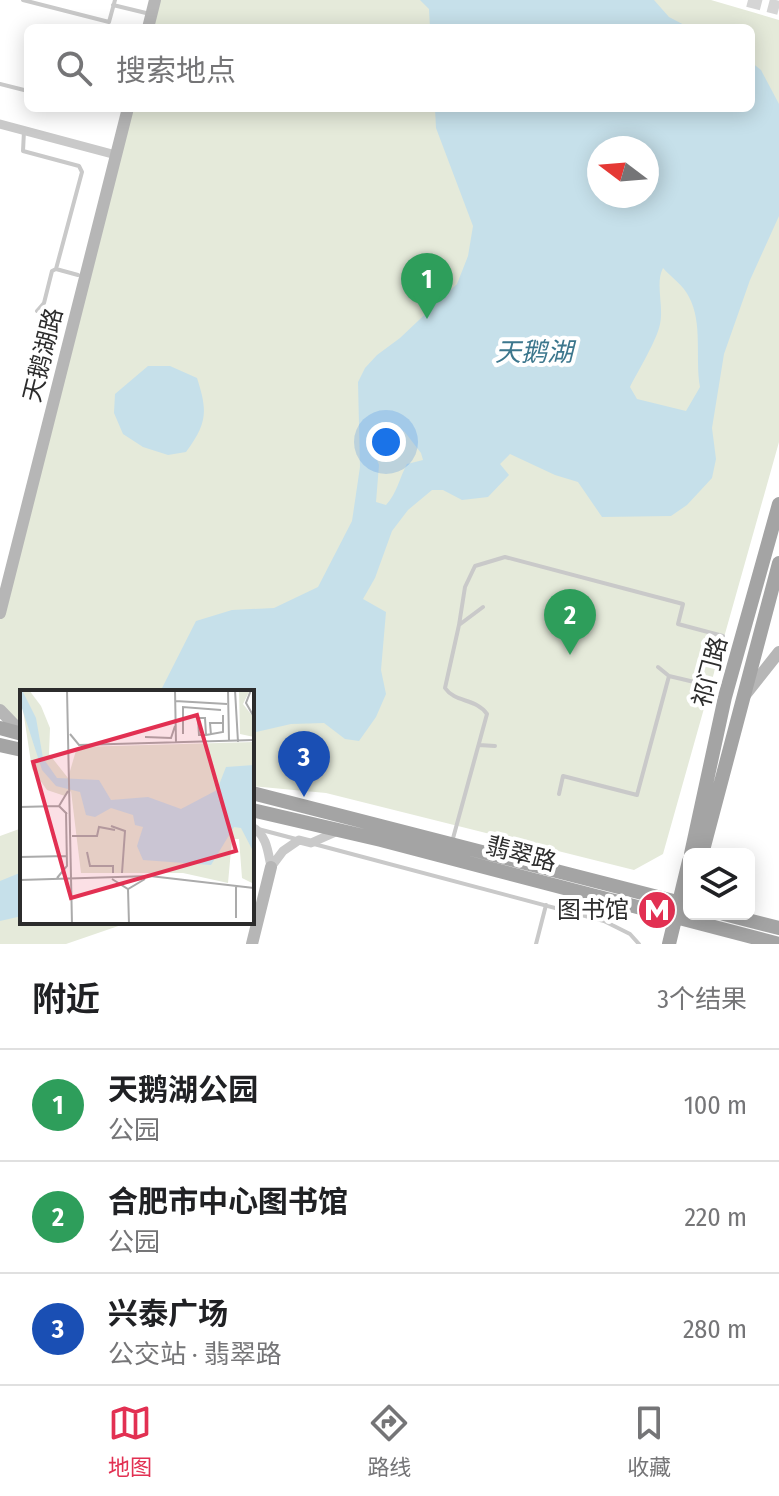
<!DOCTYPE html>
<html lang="zh">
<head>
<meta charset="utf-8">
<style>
	:root { --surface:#fff; --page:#f2f2f2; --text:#202124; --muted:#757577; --line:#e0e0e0; --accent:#e23052 }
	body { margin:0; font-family:"Fira Sans Condensed","Noto Sans SC",sans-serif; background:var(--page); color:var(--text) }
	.controls { position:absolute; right:24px; bottom:24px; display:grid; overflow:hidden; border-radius:12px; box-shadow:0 4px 20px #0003 }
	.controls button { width:72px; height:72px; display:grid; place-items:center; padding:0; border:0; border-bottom:2px solid var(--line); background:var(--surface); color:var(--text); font:40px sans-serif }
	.compass { position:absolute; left:587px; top:136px; width:72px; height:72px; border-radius:50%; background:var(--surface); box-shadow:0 4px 20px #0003; rotate:286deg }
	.you { position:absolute; left:386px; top:442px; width:28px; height:28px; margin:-20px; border:6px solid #fff; border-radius:50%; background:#1a73e8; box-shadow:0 0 0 12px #1a73e833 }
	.badge { display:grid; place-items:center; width:52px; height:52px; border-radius:50%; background:var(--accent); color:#fff; font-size:26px; font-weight:700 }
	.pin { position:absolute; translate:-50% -66px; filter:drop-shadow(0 2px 4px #0008) }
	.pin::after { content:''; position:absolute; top:42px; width:28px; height:24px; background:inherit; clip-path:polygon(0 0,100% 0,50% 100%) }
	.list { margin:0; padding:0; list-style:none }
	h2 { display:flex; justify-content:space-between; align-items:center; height:104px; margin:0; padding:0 32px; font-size:34px }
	h2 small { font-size:26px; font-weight:400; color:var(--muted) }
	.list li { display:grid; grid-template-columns:52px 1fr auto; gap:24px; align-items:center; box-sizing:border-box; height:112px; padding:0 32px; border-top:2px solid var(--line) }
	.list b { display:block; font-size:30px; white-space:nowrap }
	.list p { margin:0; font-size:26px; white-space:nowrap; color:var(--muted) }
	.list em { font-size:26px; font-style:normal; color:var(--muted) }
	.icon { flex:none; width:44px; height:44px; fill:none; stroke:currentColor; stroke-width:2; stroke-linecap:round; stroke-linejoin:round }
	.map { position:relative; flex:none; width:779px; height:944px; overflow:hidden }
	.search { position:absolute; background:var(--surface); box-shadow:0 4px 20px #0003; left:24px; right:24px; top:24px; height:88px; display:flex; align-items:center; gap:20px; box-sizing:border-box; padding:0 28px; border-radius:12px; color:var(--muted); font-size:30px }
	.sheet { height:440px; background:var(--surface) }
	nav { display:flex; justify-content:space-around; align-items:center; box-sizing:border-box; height:112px; border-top:2px solid var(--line); background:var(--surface); font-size:22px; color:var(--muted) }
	nav a { display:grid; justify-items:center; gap:4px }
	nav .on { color:var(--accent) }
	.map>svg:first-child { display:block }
	.green { fill:#e5eada; fill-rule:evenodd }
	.water { fill:#c6e0ea; fill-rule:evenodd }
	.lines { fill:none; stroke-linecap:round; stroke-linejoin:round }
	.primary-tunnel { stroke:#d5d5d5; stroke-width:14; stroke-dasharray:14 7; stroke-linecap:butt }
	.lane { stroke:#c9c9c9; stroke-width:4 }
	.street { stroke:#c9c9c9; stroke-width:9 }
	.secondary { stroke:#b6b6b6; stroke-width:12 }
	.primary { stroke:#a4a4a4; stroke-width:14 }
	.labels { text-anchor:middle; stroke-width:8; stroke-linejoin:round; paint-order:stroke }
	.street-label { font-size:24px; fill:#2c2c2c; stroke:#fff }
	.poi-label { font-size:24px; fill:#2c2c2c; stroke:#fff; text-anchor:end }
	.water-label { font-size:26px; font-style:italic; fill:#3c778d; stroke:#fff }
	.inset-road { fill:none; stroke:#ababab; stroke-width:2 }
	.view { fill:#e23052; fill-opacity:0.15; stroke:#e23052; stroke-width:4 }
	.inset-edge { fill:none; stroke:#2c2c2c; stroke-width:4 }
</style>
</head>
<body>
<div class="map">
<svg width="779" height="944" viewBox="0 0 779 944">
	<rect width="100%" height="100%" fill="#fff"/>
	<!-- green -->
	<path class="green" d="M155 0H711L779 20V442L663 854 634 870 326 793 252 786V692H22V733L0 710V613L128 108H751V28H148ZM599 148H647V196H599Z
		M22 828V922H130L66 944H0V836Z"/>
	<!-- water -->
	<path class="water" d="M420 0H654L669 17 690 28H430L429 9Z
		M751 62 761 70 779 104V216L750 280 724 354 712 428 716 459 712 478 687 505 671 516 602 517 578 482 555 475 510 454 500 464 509 475 488 497 462 500 443 490H432L408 510 392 531 375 578 363 599 386 612 381 670 386 694 376 717 359 741 345 739 324 723 291 724 252 733V692H160L196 621 232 610 274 608 318 587 352 521 360 467 358 382 365 368 377 355 400 338 457 284 468 256 473 226 436 128 435 108H751ZM647 148V196H599V148ZM663 268C671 277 684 286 689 297 703 323 695 358 700 387L686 411 637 399 630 387C638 371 657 340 660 324 664 306 655 283 663 268ZM404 431 421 453 423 460 407 464C399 479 397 493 386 505L376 502 379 465 375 455 384 453Z
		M148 366H170L197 378C208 412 207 423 186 452L168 455 143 447 123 434 114 413 115 394Z
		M22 872V916L0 921V881Z"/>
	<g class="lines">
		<!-- primary-tunnel -->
		<path class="primary-tunnel" d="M748 0 779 8"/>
		<!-- lane -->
		<path class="lane" d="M23 0 109 22 115 0
			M113 5 146 13
			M0 84 28 91
			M24 131 23 151 79 166 82 172 56 269 52 271 44 303 37 311
			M56 269 78 275
			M459 625 465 587 475 566 505 557 683 604 678 624 723 636
			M658 667 669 676
			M479 745 495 746
			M559 794 563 776 637 795 669 676 707 685
			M258 829 296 839
			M452 842 487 714C476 698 455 703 445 688L459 625 483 607
			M314 844 604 921 630 934 639 944
			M536 944 546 905"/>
		<!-- street -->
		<path class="street" d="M0 124 116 155
			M252 827C267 835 268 852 271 867L283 851 299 840 311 843 338 831"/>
		<!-- secondary -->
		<path class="secondary" d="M148 28 155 0
			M0 613 128 108
			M745 695 779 652
			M0 710 22 733
			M252 944 271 867"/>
		<!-- primary -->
		<path class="primary" d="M0 728 22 734
			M0 745 22 750
			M252 793 689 905
			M252 810 381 840 779 944
			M691 854 725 697 779 504
			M702 854 779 563
			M724 914 779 928
			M669 944 689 861"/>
	</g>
	<!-- icons -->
	<defs>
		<symbol id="metro-disc" viewBox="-11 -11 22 22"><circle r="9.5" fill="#e23052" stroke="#fff"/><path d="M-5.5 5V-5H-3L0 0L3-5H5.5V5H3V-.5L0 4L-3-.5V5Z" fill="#fff"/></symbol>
	</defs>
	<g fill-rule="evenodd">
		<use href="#metro-disc" x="635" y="888" width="44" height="44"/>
	</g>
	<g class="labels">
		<!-- street labels -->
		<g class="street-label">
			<text transform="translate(43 355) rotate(-76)" y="8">天鹅湖路</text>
			<text transform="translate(710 672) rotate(-75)" y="8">祁门路</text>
			<text transform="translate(521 854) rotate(15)" y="8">翡翠路</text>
		</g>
		<!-- poi labels -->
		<g class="poi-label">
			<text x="629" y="918">图书馆</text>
		</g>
		<!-- water labels -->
		<g class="water-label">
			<text x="534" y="361">天鹅湖</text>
		</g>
	</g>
	<!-- overview -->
	<g transform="translate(20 690)">
		<rect width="234" height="234" fill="#fff"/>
		<path d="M0 0H9L21 16 30 38 29 64 48 88 57 57 234 52V194L222 188 219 149H212L208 193 163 183H61L51 101 45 106 27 100 12 79ZM219 0H230L223 14 234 28V47L220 44Z" fill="#e5eada"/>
		<path d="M2 0 16 28 23 68 37 88 79 90 91 110 128 107 161 119 197 100 206 77 234 75V163L221 138 214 137 191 175 123 170 117 156 123 137 115 135 113 125 91 118 75 127 66 125 60 102 36 96 22 80 0 12Z" fill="#c6e0ea"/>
		<path class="inset-road" d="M47 0 52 234M155 0 156 53M208 0 209 52M215 0 218 52M231 0 226 13 234 27M155 11 207 14M178 28H185L186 45H179ZM50 44 59 55 234 50M163 44V17L201 20M186 45 203 42V25M191 45 190 33H203M125 47 151 48 155 36M0 117 39 116M47 124 39 116 48 101M91 136 105 141 102 183M52 146H77L79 137 95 140M67 162 70 176H93V183M0 167 47 166M37 188 47 176 46 122M92 189 108 199 125 189M0 190 130 186 234 198M216 196V228M108 199 109 234"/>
		<path class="view" d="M177 25 216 161 51 208 13 72Z"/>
		<rect width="234" height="234" class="inset-edge"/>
	</g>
</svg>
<div class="controls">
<button><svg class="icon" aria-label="layers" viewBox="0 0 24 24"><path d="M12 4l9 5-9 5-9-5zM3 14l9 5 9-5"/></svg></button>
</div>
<svg class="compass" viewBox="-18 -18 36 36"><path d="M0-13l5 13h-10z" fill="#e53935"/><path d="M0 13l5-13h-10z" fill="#757577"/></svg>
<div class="you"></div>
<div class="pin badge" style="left:427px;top:319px;background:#2e9e5b">1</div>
<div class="pin badge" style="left:570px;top:655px;background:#2e9e5b">2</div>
<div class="pin badge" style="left:304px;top:797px;background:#1a4fb4">3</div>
<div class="search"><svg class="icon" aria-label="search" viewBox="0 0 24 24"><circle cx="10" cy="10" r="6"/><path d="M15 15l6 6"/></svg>搜索地点</div>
</div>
<section class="sheet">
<h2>附近<small>3个结果</small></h2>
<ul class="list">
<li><span class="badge" style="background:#2e9e5b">1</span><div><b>天鹅湖公园</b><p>公园</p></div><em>100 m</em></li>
<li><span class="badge" style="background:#2e9e5b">2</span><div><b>合肥市中心图书馆</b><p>公园</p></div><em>220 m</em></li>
<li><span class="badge" style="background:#1a4fb4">3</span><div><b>兴泰广场</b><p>公交站 · 翡翠路</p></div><em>280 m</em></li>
</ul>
</section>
<nav>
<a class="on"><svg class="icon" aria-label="map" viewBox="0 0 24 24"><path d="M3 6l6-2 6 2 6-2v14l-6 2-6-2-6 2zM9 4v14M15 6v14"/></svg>地图</a>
<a><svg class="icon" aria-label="directions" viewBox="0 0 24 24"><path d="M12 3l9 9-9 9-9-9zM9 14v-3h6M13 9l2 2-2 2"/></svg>路线</a>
<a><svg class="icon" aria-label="saved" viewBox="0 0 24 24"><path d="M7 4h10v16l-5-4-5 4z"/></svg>收藏</a>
</nav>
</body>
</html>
